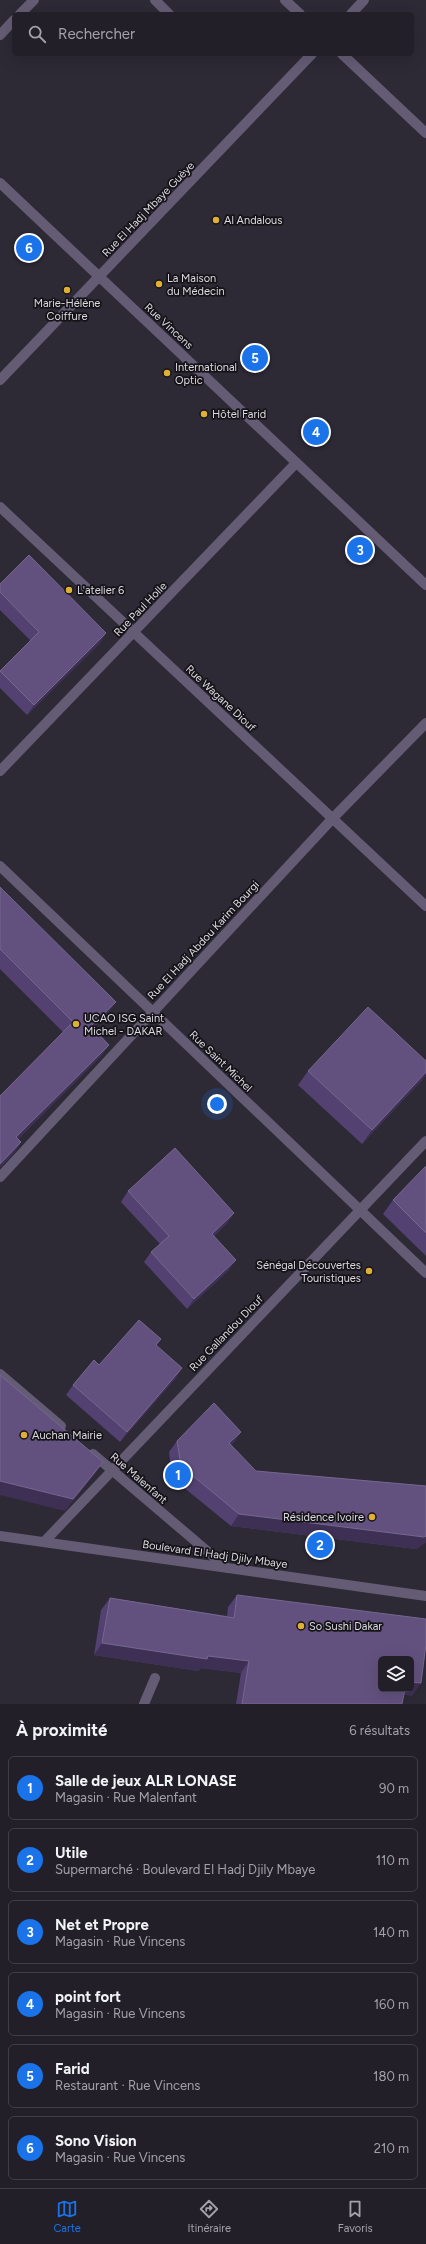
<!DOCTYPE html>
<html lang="fr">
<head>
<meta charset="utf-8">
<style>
	:root { --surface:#221f28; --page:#2e2c34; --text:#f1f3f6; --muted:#a2a2a8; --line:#3f3d45; --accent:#1a73e8 }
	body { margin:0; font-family:Figtree,sans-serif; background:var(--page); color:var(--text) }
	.controls { position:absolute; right:12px; bottom:12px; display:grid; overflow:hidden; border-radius:6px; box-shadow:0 4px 16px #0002 }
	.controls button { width:36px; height:36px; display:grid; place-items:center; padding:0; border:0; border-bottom:1px solid var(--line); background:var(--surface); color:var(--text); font:20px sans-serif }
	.you { position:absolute; left:217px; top:1104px; width:14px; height:14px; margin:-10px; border:3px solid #fff; border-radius:50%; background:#1a73e8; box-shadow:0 0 0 6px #1a73e833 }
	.badge { display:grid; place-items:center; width:26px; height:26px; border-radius:50%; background:var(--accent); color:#fff; font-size:13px; font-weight:700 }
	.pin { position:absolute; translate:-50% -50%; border:2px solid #fff; box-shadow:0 1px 4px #0006 }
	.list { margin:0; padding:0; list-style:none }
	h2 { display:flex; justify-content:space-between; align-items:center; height:52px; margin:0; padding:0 16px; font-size:17px }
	h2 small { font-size:13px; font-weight:400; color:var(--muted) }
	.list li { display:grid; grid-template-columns:26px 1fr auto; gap:12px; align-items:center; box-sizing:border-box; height:64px; margin:0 8px 8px; padding:0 8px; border:1px solid var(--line); border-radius:6px }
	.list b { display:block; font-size:15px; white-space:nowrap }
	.list p { margin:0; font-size:13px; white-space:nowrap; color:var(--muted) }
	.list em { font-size:13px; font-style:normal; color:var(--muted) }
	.icon { flex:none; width:22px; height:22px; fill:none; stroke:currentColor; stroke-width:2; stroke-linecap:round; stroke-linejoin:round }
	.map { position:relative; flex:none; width:426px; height:1704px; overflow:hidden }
	.search { position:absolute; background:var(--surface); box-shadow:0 4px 16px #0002; left:12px; right:12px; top:12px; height:44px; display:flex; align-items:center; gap:10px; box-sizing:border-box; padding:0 14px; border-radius:6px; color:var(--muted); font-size:15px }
	.sheet { height:484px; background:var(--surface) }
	nav { display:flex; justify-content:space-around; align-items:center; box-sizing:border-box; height:56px; border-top:1px solid var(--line); background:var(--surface); font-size:11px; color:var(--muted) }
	nav a { display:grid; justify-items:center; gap:2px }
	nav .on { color:var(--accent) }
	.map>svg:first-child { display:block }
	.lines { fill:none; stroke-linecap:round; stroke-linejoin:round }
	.minor { stroke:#645c74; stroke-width:10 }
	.wall { fill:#534172 }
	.shaded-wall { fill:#3e3055 }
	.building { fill:#62517e; stroke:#75678e }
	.poi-dot { fill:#e0b034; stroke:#151318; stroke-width:1.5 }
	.labels { text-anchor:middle; stroke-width:3.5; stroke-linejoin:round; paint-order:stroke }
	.street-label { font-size:11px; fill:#dddbe2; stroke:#151318 }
	.poi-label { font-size:11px; fill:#dddbe2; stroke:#151318; text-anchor:start }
</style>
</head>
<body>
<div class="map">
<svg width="426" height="1704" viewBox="0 0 426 1704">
	<rect width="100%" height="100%" fill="#2d2935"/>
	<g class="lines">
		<!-- minor -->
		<path class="minor" d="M155 0 169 14
			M285 0 300 14
			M20 14 34 0
			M351 14 364 0
			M0 35 14 20
			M342 54 426 133
			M0 183 426 585
			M0 380 312 54
			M0 507 426 906
			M0 771 296 463
			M0 866 426 1273
			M0 1177 333 818 426 723
			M0 1374 61 1426
			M93 1454 227 1568
			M0 1536 426 1596
			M44 1542 426 1141
			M144 1704 155 1678"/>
	</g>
	<!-- wall -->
	<path class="wall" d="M0 584 106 633 99 644 27 715 0 688V671L31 641 0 610Z
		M0 887 107 1014 93 1028 109 1045 101 1056 18 1139 21 1142 13 1154 0 1167 63 1032 0 969Z
		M426 1061V1074L422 1080 362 1144 298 1085 308 1071Z
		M426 1166V1256L383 1214 393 1200Z
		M128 1191 234 1213 227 1223 214 1236 229 1270 187 1309 144 1262 151 1252 160 1244 121 1202Z
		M156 1346 182 1368 175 1379 120 1442 66 1395 73 1385 99 1365Z
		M241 1432 231 1446 256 1471 426 1486V1542L416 1549 231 1526 172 1478 169 1452 177 1441Z
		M237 1595 412 1696 404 1694 402 1704H236L241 1673 201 1668 198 1671 94 1655 101 1610 110 1598 227 1616 228 1607Z"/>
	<!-- shaded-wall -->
	<path class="shaded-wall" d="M106 633 99 644 27 715 34 705Z
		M116 1002 107 1014 83 1038 91 1026Z
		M109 1045 101 1056 8 1149 16 1137Z
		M426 1072V1074L422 1080 362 1144 372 1130Z
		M21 1142 13 1154 0 1167V1164Z
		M234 1213 227 1223 205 1244 212 1234Z
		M236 1260 229 1270 187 1309 194 1299Z
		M182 1368 175 1379 120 1442 127 1432Z
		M241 1432 233 1444 221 1455 229 1443Z
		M103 1462 95 1474 65 1511 0 1495V1481Z
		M239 1514 426 1536V1542L416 1549 231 1526Z
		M102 1643 208 1656 249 1661 241 1673 201 1668 198 1671 94 1655Z
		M411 1682 421 1683 412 1696 397 1694 401 1689H411Z"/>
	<!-- building -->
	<path class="building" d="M29 555 106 633 34 705 0 671 39 632 0 592V584Z
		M0 887 116 1002 91 1026 109 1045 16 1137 21 1142 0 1164V1096L73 1022 0 949Z
		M368 1007 426 1061V1072L372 1130 308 1071Z
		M175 1148 234 1213 212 1234 236 1260 194 1299 151 1252 169 1236 128 1191Z
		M426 1166V1233L393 1200Z
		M139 1320 161 1339 156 1345 182 1368 127 1432 73 1385 94 1360 99 1365Z
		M0 1375 103 1462 73 1499 0 1481Z
		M214 1403 241 1432 229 1443 256 1471 426 1486V1536L424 1537 239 1514 181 1466 177 1441Z
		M237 1595 426 1619V1644L421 1683 411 1682V1659H381V1689H405L402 1704H242L249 1661 208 1656 207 1659 102 1643 110 1598 234 1618Z"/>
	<!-- markers -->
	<g class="poi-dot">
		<circle cx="216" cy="220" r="4"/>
		<circle cx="159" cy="284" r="4"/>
		<circle cx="67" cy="290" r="4"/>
		<circle cx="167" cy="373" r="4"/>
		<circle cx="204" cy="414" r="4"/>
		<circle cx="69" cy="590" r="4"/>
		<circle cx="76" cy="1024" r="4"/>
		<circle cx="369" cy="1271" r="4"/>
		<circle cx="24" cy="1435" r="4"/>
		<circle cx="372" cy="1517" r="4"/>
		<circle cx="301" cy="1626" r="4"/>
	</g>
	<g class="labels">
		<!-- street labels -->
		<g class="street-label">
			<text transform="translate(148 209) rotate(-46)" y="4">Rue El Hadj Mbaye Guèye</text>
			<text transform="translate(169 326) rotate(43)" y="4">Rue Vincens</text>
			<text transform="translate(140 609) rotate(-46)" y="4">Rue Paul Holle</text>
			<text transform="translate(221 698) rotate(43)" y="4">Rue Wagane Diouf</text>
			<text transform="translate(203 940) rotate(-47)" y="4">Rue El Hadj Abdou Karim Bourgi</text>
			<text transform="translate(221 1061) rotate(44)" y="4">Rue Saint Michel</text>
			<text transform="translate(226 1333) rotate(-46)" y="4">Rue Gallandou Diouf</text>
			<text transform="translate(139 1478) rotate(41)" y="4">Rue Malenfant</text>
			<text transform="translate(215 1554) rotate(8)" y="4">Boulevard El Hadj Djily Mbaye</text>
		</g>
		<!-- poi labels -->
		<g class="poi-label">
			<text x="224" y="224">Al Andalous</text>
			<text x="167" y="282">La Maison<tspan x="167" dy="13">du Médecin</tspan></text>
			<text x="67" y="307" text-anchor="middle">Marie-Hélène<tspan x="67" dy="13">Coiffure</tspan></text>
			<text x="175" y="371">International<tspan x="175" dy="13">Optic</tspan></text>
			<text x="212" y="418">Hôtel Farid</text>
			<text x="77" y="594">L'atelier 6</text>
			<text x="84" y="1022">UCAO ISG Saint<tspan x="84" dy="13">Michel - DAKAR</tspan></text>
			<text x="361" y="1269" text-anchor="end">Sénégal Découvertes<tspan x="361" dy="13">Touristiques</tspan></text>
			<text x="32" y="1439">Auchan Mairie</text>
			<text x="364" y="1521" text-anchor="end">Résidence Ivoire</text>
			<text x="309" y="1630">So Sushi Dakar</text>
		</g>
	</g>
</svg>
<div class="controls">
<button><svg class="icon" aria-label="layers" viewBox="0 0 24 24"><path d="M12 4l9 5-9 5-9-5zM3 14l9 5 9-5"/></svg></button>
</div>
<div class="you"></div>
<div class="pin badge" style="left:178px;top:1475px">1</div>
<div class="pin badge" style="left:320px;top:1545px">2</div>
<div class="pin badge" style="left:360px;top:550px">3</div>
<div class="pin badge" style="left:316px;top:432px">4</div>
<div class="pin badge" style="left:255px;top:358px">5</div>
<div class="pin badge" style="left:29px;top:248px">6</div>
<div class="search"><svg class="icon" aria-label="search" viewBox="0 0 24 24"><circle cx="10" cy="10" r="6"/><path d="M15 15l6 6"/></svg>Rechercher</div>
</div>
<section class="sheet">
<h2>À proximité<small>6 résultats</small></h2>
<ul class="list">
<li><span class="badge">1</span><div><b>Salle de jeux ALR LONASE</b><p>Magasin · Rue Malenfant</p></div><em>90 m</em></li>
<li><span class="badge">2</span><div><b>Utile</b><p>Supermarché · Boulevard El Hadj Djily Mbaye</p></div><em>110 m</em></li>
<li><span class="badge">3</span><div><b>Net et Propre</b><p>Magasin · Rue Vincens</p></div><em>140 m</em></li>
<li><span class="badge">4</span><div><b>point fort</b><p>Magasin · Rue Vincens</p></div><em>160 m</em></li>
<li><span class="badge">5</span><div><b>Farid</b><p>Restaurant · Rue Vincens</p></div><em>180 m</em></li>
<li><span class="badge">6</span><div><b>Sono Vision</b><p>Magasin · Rue Vincens</p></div><em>210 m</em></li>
</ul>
</section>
<nav>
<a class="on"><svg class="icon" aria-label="map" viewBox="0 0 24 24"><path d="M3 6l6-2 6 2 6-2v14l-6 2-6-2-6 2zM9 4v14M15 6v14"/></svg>Carte</a>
<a><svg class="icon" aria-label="directions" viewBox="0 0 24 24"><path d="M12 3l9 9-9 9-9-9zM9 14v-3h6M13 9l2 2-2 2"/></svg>Itinéraire</a>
<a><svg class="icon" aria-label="saved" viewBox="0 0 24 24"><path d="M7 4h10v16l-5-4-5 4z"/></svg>Favoris</a>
</nav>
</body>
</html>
